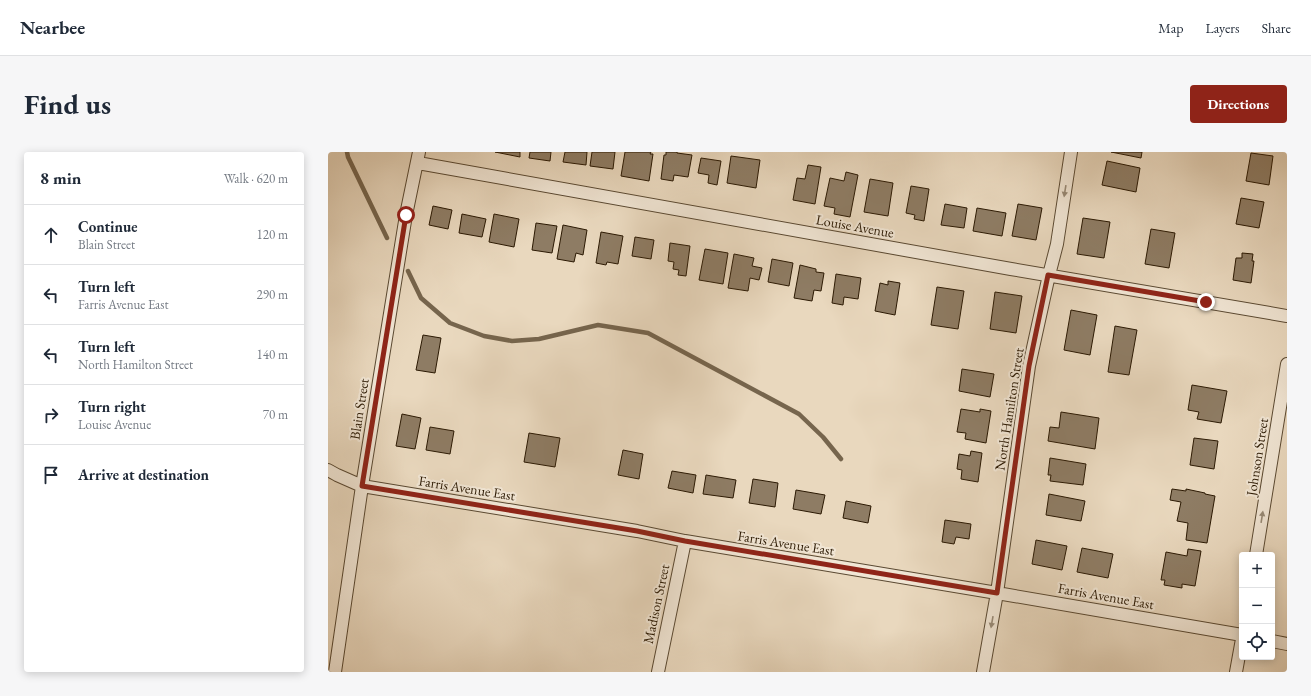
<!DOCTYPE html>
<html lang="en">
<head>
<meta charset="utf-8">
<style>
	:root { --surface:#fff; --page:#f6f6f7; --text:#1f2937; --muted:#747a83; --line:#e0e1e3; --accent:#8f2418 }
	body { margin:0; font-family:"EB Garamond",serif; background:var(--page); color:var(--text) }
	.controls { position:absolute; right:12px; bottom:12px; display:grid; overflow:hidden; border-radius:4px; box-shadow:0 2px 10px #0003 }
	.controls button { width:36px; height:36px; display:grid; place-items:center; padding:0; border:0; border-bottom:1px solid var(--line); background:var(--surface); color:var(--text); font:20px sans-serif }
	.stop { position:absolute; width:12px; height:12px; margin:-9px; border:3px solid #8f2418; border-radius:50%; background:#fff }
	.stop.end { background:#8f2418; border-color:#fff; box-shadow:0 1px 4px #0008 }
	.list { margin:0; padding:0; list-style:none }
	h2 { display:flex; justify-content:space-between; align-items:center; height:52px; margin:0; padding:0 16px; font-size:17px }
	h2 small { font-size:13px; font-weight:400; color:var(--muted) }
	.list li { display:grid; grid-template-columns:26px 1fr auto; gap:12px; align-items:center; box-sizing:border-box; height:60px; padding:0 16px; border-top:1px solid var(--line) }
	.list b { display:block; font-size:15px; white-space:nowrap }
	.list p { margin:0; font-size:13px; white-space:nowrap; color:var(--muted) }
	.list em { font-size:13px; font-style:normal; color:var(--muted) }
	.icon { flex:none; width:22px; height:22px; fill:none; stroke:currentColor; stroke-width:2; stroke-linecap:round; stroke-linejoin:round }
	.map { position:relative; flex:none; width:959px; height:520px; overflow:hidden; border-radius:4px }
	header { display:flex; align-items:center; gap:24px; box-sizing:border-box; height:56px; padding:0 20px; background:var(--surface); border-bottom:1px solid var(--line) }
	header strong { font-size:19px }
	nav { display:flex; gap:22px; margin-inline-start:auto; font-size:14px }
	.intro { display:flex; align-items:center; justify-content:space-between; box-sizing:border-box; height:96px; padding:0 24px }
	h1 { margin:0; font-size:28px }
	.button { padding:10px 18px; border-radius:4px; background:var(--accent); color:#fff; font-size:14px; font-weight:700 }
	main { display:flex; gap:24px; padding:0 24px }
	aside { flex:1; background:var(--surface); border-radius:4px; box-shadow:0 2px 10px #0003 }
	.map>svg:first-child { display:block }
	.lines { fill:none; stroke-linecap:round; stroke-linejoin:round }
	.stream { stroke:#76654d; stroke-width:4.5 }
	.building { fill:#8e7c64; stroke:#2b1903 }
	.street-casing { stroke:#5a4932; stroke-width:14 }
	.street { stroke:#f1e6d5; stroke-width:12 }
	.oneway { fill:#988a76 }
	.route { stroke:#8f2418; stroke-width:5 }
	.labels { text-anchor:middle; stroke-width:4; stroke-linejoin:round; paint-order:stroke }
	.street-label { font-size:14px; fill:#2b1903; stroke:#f1e6d5 }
</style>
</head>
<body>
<header>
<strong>Nearbee</strong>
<nav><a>Map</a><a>Layers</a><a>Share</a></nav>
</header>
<div class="intro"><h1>Find us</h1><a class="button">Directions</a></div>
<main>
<aside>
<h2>8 min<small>Walk · 620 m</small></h2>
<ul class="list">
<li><svg class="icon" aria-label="ahead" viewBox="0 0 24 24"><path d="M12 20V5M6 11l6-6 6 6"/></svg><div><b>Continue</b><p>Blain Street</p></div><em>120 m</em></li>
<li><svg class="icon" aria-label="left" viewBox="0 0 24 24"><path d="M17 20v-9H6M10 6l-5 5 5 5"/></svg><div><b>Turn left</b><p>Farris Avenue East</p></div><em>290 m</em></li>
<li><svg class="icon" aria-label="left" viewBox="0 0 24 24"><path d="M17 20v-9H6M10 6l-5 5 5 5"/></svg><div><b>Turn left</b><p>North Hamilton Street</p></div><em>140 m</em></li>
<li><svg class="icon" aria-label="right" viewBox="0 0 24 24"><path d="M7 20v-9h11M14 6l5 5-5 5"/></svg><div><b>Turn right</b><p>Louise Avenue</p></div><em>70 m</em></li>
<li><svg class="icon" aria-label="arrive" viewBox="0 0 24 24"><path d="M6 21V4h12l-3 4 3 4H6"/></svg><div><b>Arrive at destination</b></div></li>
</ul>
</aside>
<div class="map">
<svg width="959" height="520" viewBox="0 0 959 520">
	<rect width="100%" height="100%" fill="#e9d8be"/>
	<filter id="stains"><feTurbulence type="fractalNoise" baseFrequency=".005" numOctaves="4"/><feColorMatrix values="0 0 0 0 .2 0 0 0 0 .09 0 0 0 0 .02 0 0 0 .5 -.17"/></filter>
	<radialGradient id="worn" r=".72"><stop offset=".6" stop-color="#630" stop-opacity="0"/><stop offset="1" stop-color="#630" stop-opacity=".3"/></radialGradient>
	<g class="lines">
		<!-- stream -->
		<path class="stream" d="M19 0 20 5 59 86
			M80 119 93 146 122 171 156 184 184 189 211 187 270 173 320 181 471 262 495 285 513 307"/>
	</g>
	<!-- building -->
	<path class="building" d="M167 0H192V5Z
		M202 0H223L222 9 201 6Z
		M237 0H259L258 13 235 10Z
		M264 0H287L285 17 262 14Z
		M297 0H323L322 2H325L321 29 293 24Z
		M338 0H349V1L364 3 360 25 346 23 345 29 333 27 336 3H338Z
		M783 0H814L813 6Z
		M923 1 945 4 941 33 918 29Z
		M403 4 432 8 428 36 399 31Z
		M373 6 393 9 389 33 380 31 381 23 370 21Z
		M779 9 812 16 808 40 774 33Z
		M480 13 493 15 487 52 465 48 469 26 477 27Z
		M518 20 530 23 522 65 506 62 507 56 496 54 502 26 516 29Z
		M542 27 565 31 560 64 536 60Z
		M583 34 601 37 596 69 586 67 587 63 578 61Z
		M913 46 936 50 931 76 908 72Z
		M617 52 639 56 636 76 613 73Z
		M690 52 714 56 708 88 684 84Z
		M105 54 124 58 120 77 101 73Z
		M649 56 678 61 674 84 645 79Z
		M134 62 158 67 154 85 131 81Z
		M166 62 191 67 186 95 161 90Z
		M755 66 782 70 776 106 749 102Z
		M208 71 229 74 224 101 204 98Z
		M235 73 259 78 255 103 248 101 246 110 229 107Z
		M823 77 847 81 841 116 817 112Z
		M273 80 295 84 290 112 279 110 278 113 268 111Z
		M307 85 326 88 323 107 304 104Z
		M342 91 362 94 358 124 350 123 351 118 345 117 346 110 340 109Z
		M377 97 400 101 395 132 371 128Z
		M914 101 925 102 924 109H926L923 131 905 128 908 106H914Z
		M406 102 426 106 424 114 434 116 431 128 422 126 420 139 400 136Z
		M444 107 465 111 461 134 440 130Z
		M472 113 488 117V120L496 121 493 139 486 138 484 149 466 146Z
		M508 122 533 126 530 147 516 145 515 153 504 151Z
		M560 129 572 131 567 163 547 159 552 131 560 133Z
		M609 135 636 139 630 177 603 173Z
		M667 140 694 144 688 181 662 177Z
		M743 158 769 163 762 203 736 198Z
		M787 174 809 178 801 223 780 220Z
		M95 183 113 186 107 221 88 218Z
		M634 217 666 222 662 245 631 239Z
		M864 233 899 239 893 271 869 267 871 260 860 258Z
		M633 257 652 260V257L663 259 658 291 637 287 638 281 629 280Z
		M733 260 771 266 767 297 720 289 722 275 731 276Z
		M74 262 93 266 87 297 68 294Z
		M102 275 126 279 122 302 98 298Z
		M201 281 232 286 227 315 196 310Z
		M866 286 890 289 886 317 862 313Z
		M295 298 315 302 311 327 290 323Z
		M643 299 654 301 650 330 633 327 634 318 629 317 631 302 642 304Z
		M722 306 758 312 755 333 722 329 723 323H720Z
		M344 319 368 323 365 341 340 336Z
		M378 323 408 328 405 346 375 342Z
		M425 327 450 331 447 355 421 351Z
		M844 337 858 339V337L877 341V342L887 344 879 391 858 388 860 371 849 369 853 350 842 348Z
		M468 338 497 343 493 362 465 357Z
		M721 342 757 349 753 369 718 363Z
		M518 349 543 354 540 371 515 366Z
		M617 368 643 372 641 387 628 385 626 392 614 390Z
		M708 388 739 394 734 418 704 412Z
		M754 396 785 402 780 426 749 420Z
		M860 397 873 399 867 434 854 432V436L836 433 837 428H833L838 400 859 404Z"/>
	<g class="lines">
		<defs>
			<path id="street" d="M90 11 683 117 959 164
				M0 318 9 323 34 334 309 379 357 389 669 441 914 483
				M928 403 959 212
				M944 489 959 492
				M7 520 34 334 78 63 91 0
				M330 520 357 389
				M655 520 669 441 701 214 721 123 729 92 743 0
				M908 520 914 487"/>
		</defs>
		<!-- street casing -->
		<use href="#street" class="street-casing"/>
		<!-- street -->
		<use href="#street" class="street"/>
	</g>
	<!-- one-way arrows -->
	<defs><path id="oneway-solid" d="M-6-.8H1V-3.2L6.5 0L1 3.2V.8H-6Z"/></defs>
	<g class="oneway">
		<use href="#oneway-solid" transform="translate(737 39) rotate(99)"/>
		<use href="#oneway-solid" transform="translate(934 365) rotate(-81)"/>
		<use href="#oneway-solid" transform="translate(664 470) rotate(100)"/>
	</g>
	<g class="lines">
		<!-- route -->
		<path class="route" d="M78 63 34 334 309 379 357 389 669 441 701 214 720 123 878 150"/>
	</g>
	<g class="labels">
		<!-- street labels -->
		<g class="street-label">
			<text transform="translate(527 74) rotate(10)" y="5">Louise Avenue</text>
			<text transform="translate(31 257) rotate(-81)" y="5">Blain Street</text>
			<text transform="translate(681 257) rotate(-81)" y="5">North Hamilton Street</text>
			<text transform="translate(929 305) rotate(-81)" y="5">Johnson Street</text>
			<text transform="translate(139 336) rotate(9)" y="5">Farris Avenue East</text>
			<text transform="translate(458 391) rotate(9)" y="5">Farris Avenue East</text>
			<text transform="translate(778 444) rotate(10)" y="5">Farris Avenue East</text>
			<text transform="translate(328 452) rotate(-78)" y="5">Madison Street</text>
		</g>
	</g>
	<rect width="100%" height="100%" filter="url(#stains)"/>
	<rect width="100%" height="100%" fill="url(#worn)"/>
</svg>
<div class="controls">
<button>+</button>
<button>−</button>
<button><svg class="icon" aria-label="locate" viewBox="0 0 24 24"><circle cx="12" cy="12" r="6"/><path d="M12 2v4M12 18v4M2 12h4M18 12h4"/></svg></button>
</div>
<div class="stop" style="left:78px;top:63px"></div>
<div class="stop end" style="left:878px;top:150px"></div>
</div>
</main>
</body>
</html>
